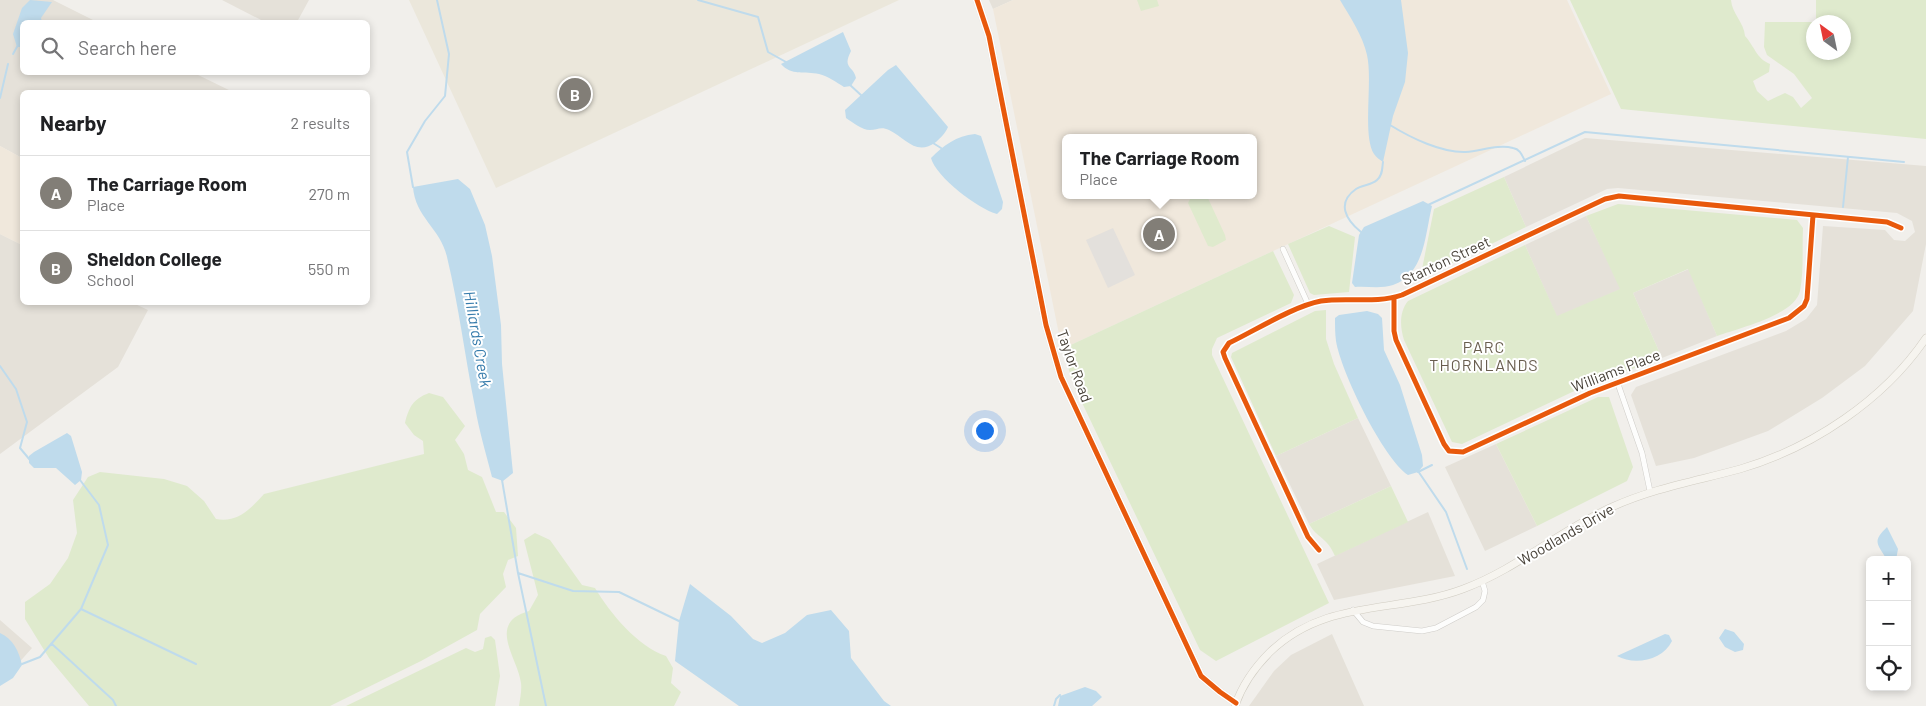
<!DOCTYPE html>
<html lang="en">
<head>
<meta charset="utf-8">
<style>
	:root { --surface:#fff; --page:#f6f6f6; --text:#202124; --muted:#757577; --line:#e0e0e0; --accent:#827e77 }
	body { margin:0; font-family:Barlow,sans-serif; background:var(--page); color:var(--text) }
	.controls { position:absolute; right:15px; bottom:15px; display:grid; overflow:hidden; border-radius:8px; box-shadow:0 2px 8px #0003 }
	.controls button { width:45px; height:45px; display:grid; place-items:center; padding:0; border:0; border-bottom:1px solid var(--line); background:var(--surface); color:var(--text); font:25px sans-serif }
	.compass { position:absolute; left:1806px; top:15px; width:45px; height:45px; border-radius:50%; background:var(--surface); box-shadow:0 2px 8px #0003; rotate:327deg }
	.you { position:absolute; left:984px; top:430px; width:18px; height:18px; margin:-12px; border:4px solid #fff; border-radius:50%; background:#1a73e8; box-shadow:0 0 0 8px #1a73e833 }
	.badge { display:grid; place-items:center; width:32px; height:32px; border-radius:50%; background:var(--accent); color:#fff; font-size:16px; font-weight:700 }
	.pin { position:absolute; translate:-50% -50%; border:2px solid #fff; box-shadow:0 1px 5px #0006 }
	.popup { position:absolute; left:1062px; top:134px; width:195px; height:65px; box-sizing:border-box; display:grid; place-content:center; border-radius:8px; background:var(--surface); filter:drop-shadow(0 1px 4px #0005); font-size:16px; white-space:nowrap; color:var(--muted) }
	.popup b { font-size:19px; color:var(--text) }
	.popup::after { content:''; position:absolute; left:50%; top:100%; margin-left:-10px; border:10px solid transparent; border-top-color:var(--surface) }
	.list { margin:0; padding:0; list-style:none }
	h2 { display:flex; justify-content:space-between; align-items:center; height:65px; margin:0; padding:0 20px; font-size:21px }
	h2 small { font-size:16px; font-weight:400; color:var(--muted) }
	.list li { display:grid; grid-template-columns:32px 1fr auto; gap:15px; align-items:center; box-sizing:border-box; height:75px; padding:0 20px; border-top:1px solid var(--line) }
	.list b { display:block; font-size:19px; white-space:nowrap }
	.list p { margin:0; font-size:16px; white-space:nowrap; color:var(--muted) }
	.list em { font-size:16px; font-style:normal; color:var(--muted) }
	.icon { flex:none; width:28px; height:28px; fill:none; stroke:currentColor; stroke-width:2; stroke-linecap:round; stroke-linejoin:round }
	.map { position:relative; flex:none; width:1926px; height:706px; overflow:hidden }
	.search { position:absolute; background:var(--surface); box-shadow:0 2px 8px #0003; left:20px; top:20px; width:350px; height:55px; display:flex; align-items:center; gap:12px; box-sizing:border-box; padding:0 18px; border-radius:8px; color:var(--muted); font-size:19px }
	.panel { position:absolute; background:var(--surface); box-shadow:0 2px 8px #0003; left:20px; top:90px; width:350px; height:215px; border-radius:8px }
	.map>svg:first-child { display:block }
	.residential { fill:#e5e1d9 }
	.commercial { fill:#f0e8dc; fill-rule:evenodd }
	.education { fill:#ebe7db }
	.green { fill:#dfeacd; fill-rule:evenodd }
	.parking { fill:#e3e0dc }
	.water { fill:#bfdbec }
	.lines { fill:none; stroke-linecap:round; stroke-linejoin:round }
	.stream { stroke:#bfdbec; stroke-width:2 }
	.minor-casing { stroke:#cfcdc9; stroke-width:6 }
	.tertiary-casing { stroke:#cfcdc9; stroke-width:8 }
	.secondary-casing { stroke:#d0ccc2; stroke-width:8 }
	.minor { stroke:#fdfdfc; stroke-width:5 }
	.tertiary { stroke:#fdfdfc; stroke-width:6 }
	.secondary { stroke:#f6f4ef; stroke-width:7 }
	.cycleway-casing { stroke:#fff; stroke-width:8 }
	.cycleway { stroke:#e8590c; stroke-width:5 }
	.labels { text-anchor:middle; stroke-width:4; stroke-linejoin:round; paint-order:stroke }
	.street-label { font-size:15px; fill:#474138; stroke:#fff }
	.water-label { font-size:16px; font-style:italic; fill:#377cac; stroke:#fff }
	.neighbourhood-label { font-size:16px; letter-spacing:1px; fill:#695e4f; stroke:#fff }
</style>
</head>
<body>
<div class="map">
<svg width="1926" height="706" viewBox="0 0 1926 706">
	<rect width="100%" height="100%" fill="#f1efeb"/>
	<!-- residential -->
	<path class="residential" d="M0 0H53L97 22H22V72L194 73 233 92H22V158L0 146Z
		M222 0H309L297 22H265Z
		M989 0H1013L993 9Z
		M1585 138 1926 166V244L1913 311 1865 366 1822 398 1768 431 1694 458 1656 466 1631 395 1636 387 1786 331 1806 319 1817 305 1823 226 1885 230 1894 240 1905 241 1915 232 1912 221 1897 213 1618 188 1607 189 1526 227 1504 177Z
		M1586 216 1621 289 1557 317 1525 245Z
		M0 234 22 245V302L133 303 148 310 118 367 0 454Z
		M1689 269 1717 336 1662 358 1633 293Z
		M1358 418 1391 486 1309 524 1276 456Z
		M1496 444 1537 526 1485 551 1445 467Z
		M1428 512 1455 576 1334 600 1317 564Z
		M0 620 32 648 0 684Z
		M1332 634 1364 706H1249L1274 671 1291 655Z"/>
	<!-- commercial -->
	<path class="commercial" d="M1013 0H1567L1611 94 1062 349 993 9ZM1065 138H1253V195H1065Z
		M0 146 22 158V245L0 234Z"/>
	<!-- education -->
	<path class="education" d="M409 0H899L496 188Z"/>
	<!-- green -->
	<path class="green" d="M1137 0H1157L1159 6 1141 11Z
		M1570 0H1731C1732 14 1744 22 1745 36 1755 47 1756 58 1770 64L1769 72 1753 81 1757 91 1768 101 1785 93 1793 97 1801 108 1812 98 1794 74 1767 55 1764 47 1765 22H1816V0H1926V139L1621 109ZM1844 22V52H1814V22Z
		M1504 177 1526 227 1420 279 1434 209Z
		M1192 195 1207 196 1225 235 1226 240 1213 247 1208 246 1188 203Z
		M1618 204 1797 220 1803 228C1802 248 1804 271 1800 291 1795 315 1739 328 1717 336L1688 269 1633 293 1662 358 1585 386 1462 444 1452 442 1404 340C1400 327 1399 312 1408 301L1525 245 1557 316 1620 289 1586 216Z
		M1329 226 1355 237 1349 292 1314 295 1310 293 1288 244Z
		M1273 251 1294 295 1291 303 1217 338 1212 349V355L1329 603 1216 661 1200 650 1075 388 1062 349Z
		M1326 310V339L1334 364 1358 418 1276 456 1231 357 1232 353 1315 311Z
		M429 393 443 397 465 426 455 440 464 454 468 470 482 477 496 512H504L516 528 518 556 508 560 503 574 506 587 480 614 477 630 421 661 330 706H89L49 658 25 619V602L50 584 68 558 77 533 73 500 88 477 100 472 164 479 187 486 204 501 216 519C238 523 250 509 264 494L424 454 423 441 414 435 405 423C409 407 413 399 429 393Z
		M1598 397H1609L1633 467 1627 481 1537 526 1496 444Z
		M1391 486 1408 522 1335 556C1327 537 1318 539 1309 524Z
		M535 533 550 540 582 585 595 588C610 613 638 647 666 656L673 668 671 683 681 692 674 706H519C520 699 522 690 521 683 518 658 486 623 529 611L538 595 524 540Z
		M491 636 495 640 500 676 495 706H346L466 648 475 652 483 649 485 638Z"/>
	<!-- parking -->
	<path class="parking" d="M1113 228 1135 275 1108 288 1086 240Z"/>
	<!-- water -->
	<path class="water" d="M30 0 52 2 41 18 42 22H22V47H17L13 34 22 8Z
		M1340 0H1401L1408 53 1405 82 1393 116 1383 162C1380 160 1376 157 1374 154 1362 135 1373 81 1367 55 1363 36 1350 17 1340 0Z
		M843 32 851 51C842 69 853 65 856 78L851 86 844 87C836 82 828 76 819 74 805 71 791 76 781 64Z
		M896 65 948 127C945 134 941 137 936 142 916 157 906 138 889 130 881 126 877 130 870 130 862 130 852 122 846 118L845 110 888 70Z
		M975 134 981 136 1003 202 1002 209 997 214C978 209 936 177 931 158 944 145 956 136 975 134Z
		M458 179 470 189 485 225 492 256 501 325 502 364 513 473 503 481 492 477C486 454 479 430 475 407 465 357 459 307 447 257 441 229 415 217 413 187Z
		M1423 201 1432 206C1425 234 1425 274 1393 285 1381 289 1367 286 1355 287L1352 283 1359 235 1364 227Z
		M1367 311 1378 314 1382 318 1384 350 1400 385 1422 455 1423 466 1418 472 1408 475C1383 458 1341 372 1336 341 1335 334 1335 326 1335 318L1339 315Z
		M67 433 71 436 82 472 81 480 75 485 56 468H34L29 463V456L34 452Z
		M1887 527 1898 549 1896 560H1887C1877 543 1872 542 1887 527Z
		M690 584 731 616 753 639 762 643 785 633 807 615 831 610 849 631 851 658 884 701 891 706H739L675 661 679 621Z
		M1725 629 1734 632 1744 644 1743 650 1735 652 1725 647 1719 638Z
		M0 633C13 639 19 651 22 665L13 678 0 686Z
		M1665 634 1669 635 1672 641C1663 660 1635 666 1617 656Z
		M1085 687 1096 691 1102 697 1092 706H1058L1060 696Z"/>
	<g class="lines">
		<!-- stream -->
		<path class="stream" d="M698 0 758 17 768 52 786 62
			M13 54 18 45
			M849 84 862 96
			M0 98 8 64
			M1390 125C1411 138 1442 153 1466 152 1481 151 1498 144 1513 148 1520 149 1522 155 1525 161
			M933 143 941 148
			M413 187 407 152 425 121 445 96 449 54 437 0
			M1428 205 1585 132 1904 162
			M1843 207 1848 157
			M1361 232C1346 220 1336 203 1356 189 1362 185 1372 185 1377 180 1383 175 1382 168 1383 162
			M0 366 16 389 27 422 20 448 30 460
			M1418 471 1446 512 1467 569
			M1418 472 1432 465
			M502 480 518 573 546 706
			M518 573 573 591 619 592 681 622
			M81 609 196 664
			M52 644 113 700 116 706
			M22 664 40 657 81 609 108 545 99 505 80 480
			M1054 706 1056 699 1060 695"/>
		<defs>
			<path id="minor" d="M1283 249 1308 304
				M1394 298V331L1396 340 1444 444 1449 451 1463 452 1590 393 1789 318 1804 306 1807 299 1813 215
				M1618 384 1642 453 1650 491
				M1319 550 1308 537 1225 358 1223 352 1229 343C1256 330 1294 306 1321 301 1348 297 1375 304 1402 295L1605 199 1619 196 1887 222 1901 228
				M1353 610 1363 622 1373 626 1422 631 1436 628 1476 607 1483 600 1485 591 1482 581"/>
			<path id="tertiary" d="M977 0 989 36 1046 325 1061 377 1201 676 1220 692 1236 703"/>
			<path id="secondary" d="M1235 706C1242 685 1254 668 1270 652 1326 598 1396 614 1463 589 1517 569 1560 530 1612 507 1654 488 1696 481 1740 469 1812 448 1884 400 1926 338"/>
		</defs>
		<!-- minor casing -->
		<use href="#minor" class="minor-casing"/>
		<!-- tertiary casing -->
		<use href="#tertiary" class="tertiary-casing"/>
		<!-- secondary casing -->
		<use href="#secondary" class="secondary-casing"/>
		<!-- minor -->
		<use href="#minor" class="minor"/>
		<!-- tertiary -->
		<use href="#tertiary" class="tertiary"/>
		<!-- secondary -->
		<use href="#secondary" class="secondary"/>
		<defs>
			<path id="cycleway" d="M977 0 989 36 1046 325 1061 377 1201 676 1220 692 1236 703
				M1394 298V331L1396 340 1444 444 1449 451 1463 452 1590 393 1789 318 1804 306 1807 299 1813 215
				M1319 550 1308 537 1225 358 1223 352 1229 343C1256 330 1294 306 1321 301 1348 297 1375 304 1402 295L1605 199 1619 196 1887 222 1901 228"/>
		</defs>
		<!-- cycleway casing -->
		<use href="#cycleway" class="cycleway-casing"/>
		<!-- cycleway -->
		<use href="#cycleway" class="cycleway"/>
	</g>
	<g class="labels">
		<!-- street labels -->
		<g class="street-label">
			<text transform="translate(1446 261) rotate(-25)" y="5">Stanton Street</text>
			<text transform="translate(1074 366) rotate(70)" y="5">Taylor Road</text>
			<text transform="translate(1616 371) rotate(-21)" y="5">Williams Place</text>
			<text transform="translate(1566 535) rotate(-30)" y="5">Woodlands Drive</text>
		</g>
		<!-- water labels -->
		<g class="water-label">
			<text transform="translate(478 339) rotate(80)" y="6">Hilliards Creek</text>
		</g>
		<!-- neighbourhood labels -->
		<g class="neighbourhood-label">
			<text x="1484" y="353">PARC<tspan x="1484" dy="18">THORNLANDS</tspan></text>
		</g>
	</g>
</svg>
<div class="controls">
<button>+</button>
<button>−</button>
<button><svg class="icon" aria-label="locate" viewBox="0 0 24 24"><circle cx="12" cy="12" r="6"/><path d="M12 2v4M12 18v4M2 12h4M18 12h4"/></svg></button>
</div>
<svg class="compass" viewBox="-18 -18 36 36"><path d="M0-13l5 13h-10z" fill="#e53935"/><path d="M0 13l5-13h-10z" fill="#757577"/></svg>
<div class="you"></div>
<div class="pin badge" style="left:1159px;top:234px">A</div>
<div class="popup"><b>The Carriage Room</b>Place</div>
<div class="pin badge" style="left:575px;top:94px">B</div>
<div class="search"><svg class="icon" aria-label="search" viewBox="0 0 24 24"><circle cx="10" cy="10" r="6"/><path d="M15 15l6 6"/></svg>Search here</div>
<section class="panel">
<h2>Nearby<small>2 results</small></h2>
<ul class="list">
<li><span class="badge">A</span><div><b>The Carriage Room</b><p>Place</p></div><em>270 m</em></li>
<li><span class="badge">B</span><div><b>Sheldon College</b><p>School</p></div><em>550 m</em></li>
</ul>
</section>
</div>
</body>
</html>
